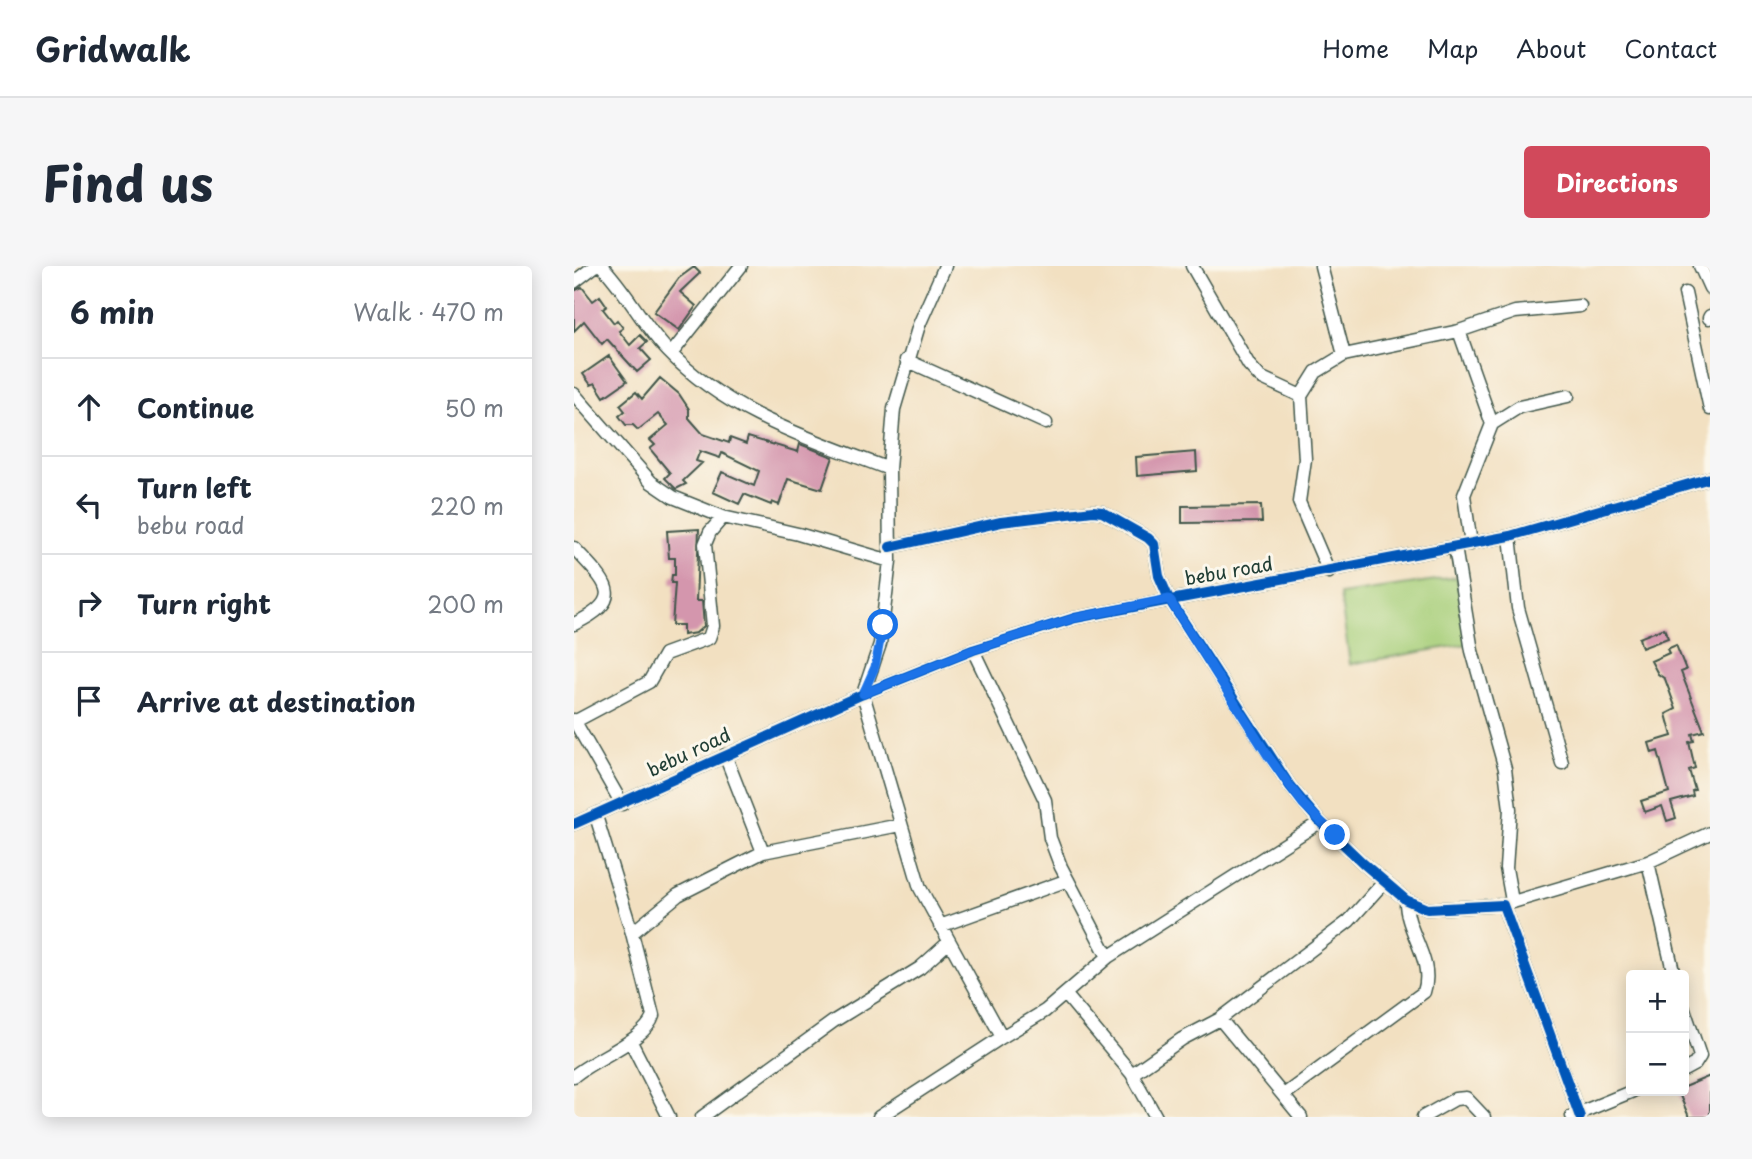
<!DOCTYPE html>
<html lang="en">
<head>
<meta charset="utf-8">
<style>
	:root { --surface:#fff; --page:#f6f6f7; --text:#1f2937; --muted:#747a83; --line:#e0e1e3; --accent:#d1495b }
	body { margin:0; font-family:"Playpen Sans",sans-serif; background:var(--page); color:var(--text) }
	.controls { position:absolute; right:21px; bottom:21px; display:grid; overflow:hidden; border-radius:7px; box-shadow:0 4px 18px #0003 }
	.controls button { width:63px; height:63px; display:grid; place-items:center; padding:0; border:0; border-bottom:2px solid var(--line); background:var(--surface); color:var(--text); font:35px sans-serif }
	.stop { position:absolute; width:21px; height:21px; margin:-16px; border:5px solid #1a73e8; border-radius:50%; background:#fff }
	.stop.end { background:#1a73e8; border-color:#fff; box-shadow:0 2px 7px #0008 }
	.list { margin:0; padding:0; list-style:none }
	h2 { display:flex; justify-content:space-between; align-items:center; height:91px; margin:0; padding:0 28px; font-size:30px }
	h2 small { font-size:23px; font-weight:400; color:var(--muted) }
	.list li { display:grid; grid-template-columns:46px 1fr auto; gap:21px; align-items:center; box-sizing:border-box; height:98px; padding:0 28px; border-top:2px solid var(--line) }
	.list b { display:block; font-size:26px; white-space:nowrap }
	.list p { margin:0; font-size:23px; white-space:nowrap; color:var(--muted) }
	.list em { font-size:23px; font-style:normal; color:var(--muted) }
	.icon { flex:none; width:38px; height:38px; fill:none; stroke:currentColor; stroke-width:2; stroke-linecap:round; stroke-linejoin:round }
	.map { position:relative; flex:none; width:1136px; height:851px; overflow:hidden; border-radius:7px }
	header { display:flex; align-items:center; gap:42px; box-sizing:border-box; height:98px; padding:0 35px; background:var(--surface); border-bottom:2px solid var(--line) }
	header strong { font-size:33px }
	nav { display:flex; gap:38px; margin-inline-start:auto; font-size:24px }
	.intro { display:flex; align-items:center; justify-content:space-between; box-sizing:border-box; height:168px; padding:0 42px }
	h1 { margin:0; font-size:49px }
	.button { padding:18px 32px; border-radius:7px; background:var(--accent); color:#fff; font-size:24px; font-weight:700 }
	main { display:flex; gap:42px; padding:0 42px }
	aside { flex:1; background:var(--surface); border-radius:7px; box-shadow:0 4px 18px #0003 }
	.map>svg:first-child { display:block }
	.green { fill:#a8cf7a; stroke:#648657; stroke-width:2 }
	.building { fill:#d496ad }
	.lines { fill:none; stroke-linecap:round; stroke-linejoin:round }
	.minor-casing { stroke:#3f5549; stroke-width:15 }
	.minor { stroke:#fff; stroke-width:12 }
	.cycleway-casing { stroke:#fbf7ec; stroke-width:15 }
	.cycleway { stroke:#0057b8; stroke-width:10 }
	.route { stroke:#1a73e8; stroke-width:9 }
	.labels { text-anchor:middle; stroke-width:6; stroke-linejoin:round; paint-order:stroke }
	.street-label { font-size:19px; fill:#1f3d34; stroke:#fbf7ec }
</style>
</head>
<body>
<header>
<strong>Gridwalk</strong>
<nav><a>Home</a><a>Map</a><a>About</a><a>Contact</a></nav>
</header>
<div class="intro"><h1>Find us</h1><a class="button">Directions</a></div>
<main>
<aside>
<h2>6 min<small>Walk · 470 m</small></h2>
<ul class="list">
<li><svg class="icon" aria-label="ahead" viewBox="0 0 24 24"><path d="M12 20V5M6 11l6-6 6 6"/></svg><div><b>Continue</b></div><em>50 m</em></li>
<li><svg class="icon" aria-label="left" viewBox="0 0 24 24"><path d="M17 20v-9H6M10 6l-5 5 5 5"/></svg><div><b>Turn left</b><p>bebu road</p></div><em>220 m</em></li>
<li><svg class="icon" aria-label="right" viewBox="0 0 24 24"><path d="M7 20v-9h11M14 6l5 5-5 5"/></svg><div><b>Turn right</b></div><em>200 m</em></li>
<li><svg class="icon" aria-label="arrive" viewBox="0 0 24 24"><path d="M6 21V4h12l-3 4 3 4H6"/></svg><div><b>Arrive at destination</b></div></li>
</ul>
</aside>
<div class="map">
<svg width="1136" height="851" viewBox="0 0 1136 851">
	<rect width="100%" height="100%" fill="#fbf7ec"/>
	<filter id="ink" filterUnits="userSpaceOnUse"><feTurbulence type="fractalNoise" baseFrequency=".0143" numOctaves="2"/><feDisplacementMap in="SourceGraphic" scale="14" xChannelSelector="R" yChannelSelector="G"/><feConvolveMatrix kernelMatrix="1 2 1 2 8 2 1 2 1" color-interpolation-filters="sRGB"/></filter>
	<filter id="wash" filterUnits="userSpaceOnUse"><feTurbulence type="fractalNoise" baseFrequency=".00686" numOctaves="4" result="noise"/><feDisplacementMap in="SourceGraphic" scale="28" xChannelSelector="R" yChannelSelector="G"/><feGaussianBlur stdDeviation="1.57" result="paint"/><feColorMatrix in="noise" values="0 0 0 0 0 0 0 0 0 0 0 0 0 0 0 0 0 1.4 0 .05"/><feComposite in="paint" operator="in"/></filter>
	<g filter="url(#wash)">
		<rect width="100%" height="100%" fill="#f2e0c1"/>
		<!-- green -->
		<path class="green" d="M883 311 893 378 776 398 766 328Z"/>
		<g id="blocks">
			<!-- building -->
			<path class="building" d="M120 1 126 7 106 26 122 40 105 64 80 46 105 12Z
				M8 21 19 35 26 30 33 40 29 43 40 57 43 54 49 62 45 65 56 79 66 69 73 76 66 82 77 94 63 106 33 73 28 78 10 55 0 65V25Z
				M35 90 53 115 30 131 21 117 17 119 9 108Z
				M86 112 105 128 115 143V152L129 168 155 177 156 172 172 178 174 171 224 186 226 178 259 191 248 223 214 213 205 239 198 236 197 239 170 228 165 238 139 226 148 206 180 220 185 205 148 187 146 192 126 185 122 195 128 197 109 215 112 218 102 223 91 212 96 207 76 183 81 179 76 174 94 159 84 148 64 164 59 159H52L45 150 51 145 46 139 62 126 68 133Z
				M622 186 623 205 563 210 562 191Z
				M687 239 688 256 608 257V240Z
				M125 263 122 335H128L130 360 122 367 109 369V359H98L101 317H97L98 309H101V292H95L93 265Z
				M1090 362 1094 372 1068 382 1065 372Z
				M1102 379 1112 404 1107 406 1130 465 1118 468 1120 475 1115 476 1121 502 1115 504 1121 524 1118 525 1119 530 1097 536 1102 552 1093 555 1088 540 1071 546 1067 535 1095 526 1084 485 1078 487 1075 477 1098 470 1092 448 1102 443 1091 413 1084 408 1077 395 1095 387 1093 383Z
				M1136 810V851H1115L1104 825H1110V821Z"/>
		</g>
	</g>
	<g filter="url(#ink)">
		<use href="#blocks" fill-opacity="0" stroke="#3f5549" stroke-width="2"/>
		<g class="lines">
			<defs>
				<path id="minor" d="M28 0C53 26 69 59 94 85 154 148 237 173 315 203
					M618 0 675 99 686 111 727 130
					M747 0 770 89
					M1126 0 1136 22
					M0 16 21 0
					M1111 27 1136 143
					M1135 52 1136 50
					M885 65 918 158
					M97 88 167 0
					M332 94 472 157
					M0 128 77 216 99 231 149 251 224 268 316 295
					M936 270 944 342 988 497
					M897 278 890 229 918 158 945 141 994 130
					M316 281 427 256 519 245 528 246 574 272 580 278 585 310 595 333 716 520 746 556 790 598 832 634 853 643 929 639 1006 851
					M881 281 898 385 931 503 936 543 932 602 938 635
					M0 282C32 317 54 332 0 358
					M755 306 725 236 731 193 727 130 742 106 770 89 885 65 941 46 1006 40
					M399 384 471 534 476 572 487 601 534 691
					M0 454 48 538
					M0 456 75 416 91 388 135 372 139 360 131 278 136 266 149 251
					M0 558 289 428 399 384 501 352 936 270 1136 212
					M189 586 326 559
					M1074 596 1100 709
					M932 638 1074 596 1136 567
					M366 660 494 614
					M58 667 104 629 189 586 151 489
					M492 729 558 808 582 851
					M1110 743 1126 790 1121 798 1110 804
					M646 753 727 851
					M428 771 471 745 534 691 746 556
					M57 776 95 851
					M558 808 608 773 646 753 775 655 810 616
					M0 810C21 792 72 774 79 750L58 667 22 550
					M711 828 850 726C861 693 831 666 832 634
					M998 850 1059 825
					M128 851 260 755 346 702 375 676
					M305 851 428 771 346 622 289 428 306 378 316 295 315 203 320 143 345 59 371 0
					M849 851 881 833 892 832 910 851"/>
			</defs>
			<!-- minor casing -->
			<use href="#minor" class="minor-casing"/>
			<!-- minor -->
			<use href="#minor" class="minor"/>
			<defs>
				<path id="cycleway" d="M316 281 427 256 519 245 528 246 574 272 580 278 585 310 595 333 716 520 746 556 790 598 832 634 853 643 929 639 1006 851
					M0 558 289 428 399 384 501 352 936 270 1136 212"/>
			</defs>
			<!-- cycleway casing -->
			<use href="#cycleway" class="cycleway-casing"/>
			<!-- cycleway -->
			<use href="#cycleway" class="cycleway"/>
		</g>
	</g>
	<g class="lines" filter="url(#ink)">
		<!-- route -->
		<path class="route" d="M309 359 301 401 289 428 399 384 501 352 595 333 694 490 729 538 761 569"/>
	</g>
	<g class="labels">
		<!-- street labels -->
		<g class="street-label">
			<text transform="translate(655 305) rotate(-10)" y="7">bebu road</text>
			<text transform="translate(115 486) rotate(-25)" y="7">bebu road</text>
		</g>
	</g>
</svg>
<div class="controls">
<button>+</button>
<button>−</button>
</div>
<div class="stop" style="left:309px;top:359px"></div>
<div class="stop end" style="left:761px;top:569px"></div>
</div>
</main>
</body>
</html>
